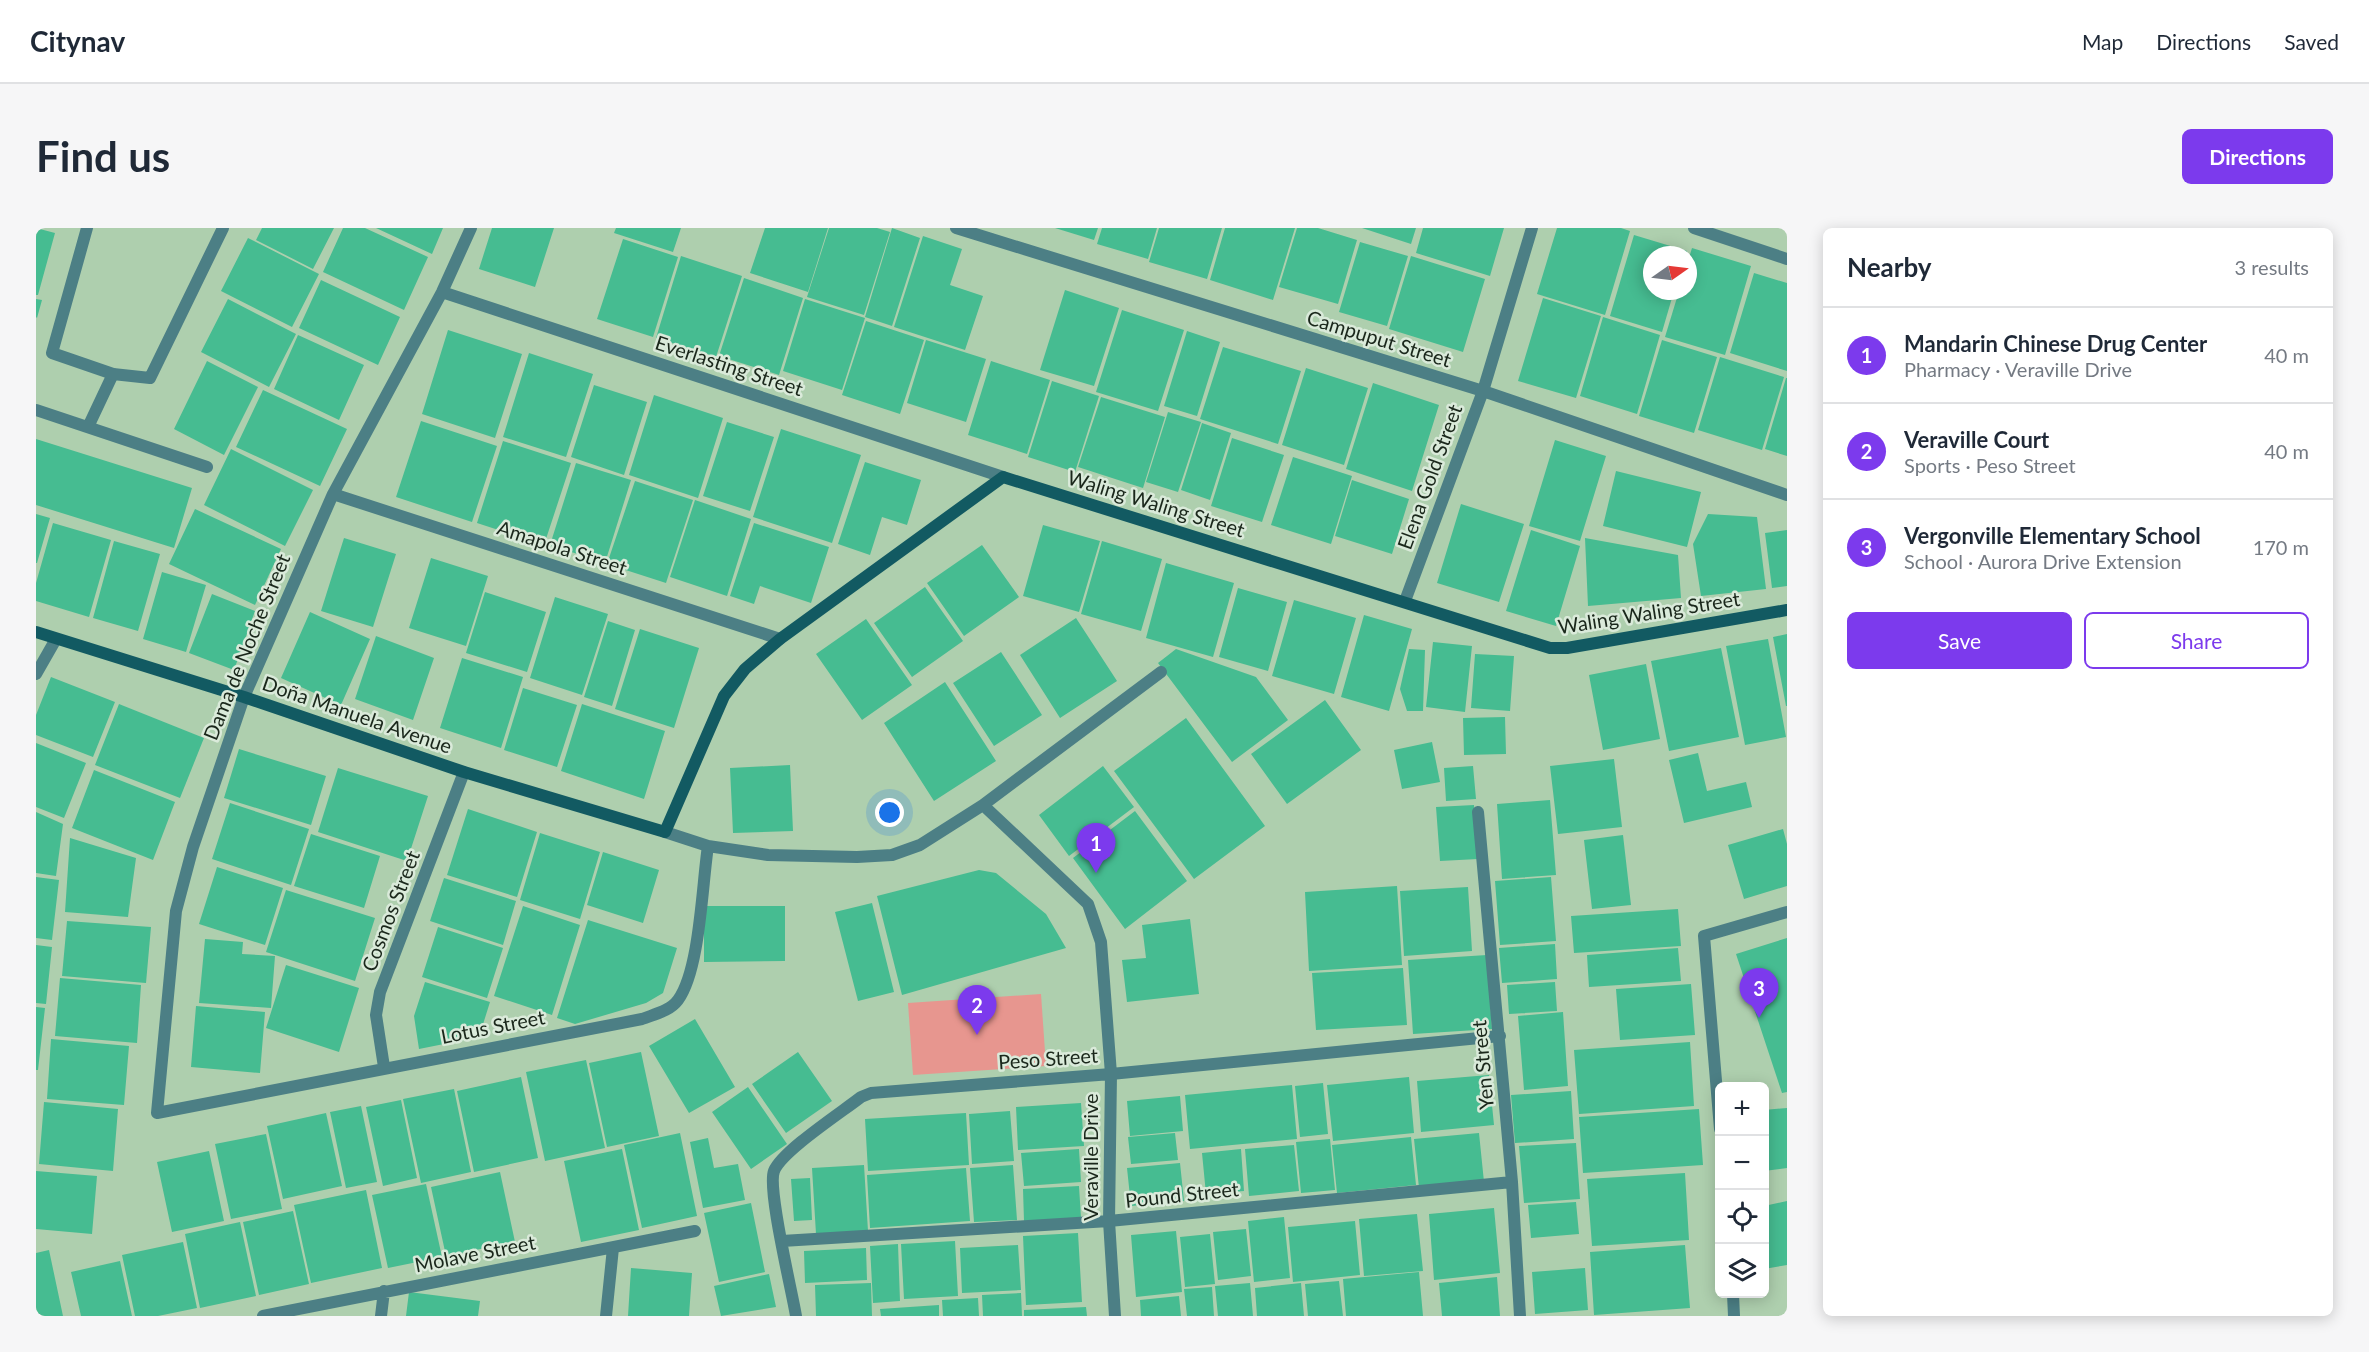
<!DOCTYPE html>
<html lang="en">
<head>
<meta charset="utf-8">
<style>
	:root { --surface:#fff; --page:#f6f6f7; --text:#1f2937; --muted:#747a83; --line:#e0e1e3; --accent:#7c3aed }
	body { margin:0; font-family:Lato,sans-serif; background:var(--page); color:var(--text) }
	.controls { position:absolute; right:18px; bottom:18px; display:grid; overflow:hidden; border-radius:9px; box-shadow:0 3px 15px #0003 }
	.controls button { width:54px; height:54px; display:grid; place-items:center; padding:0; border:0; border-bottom:2px solid var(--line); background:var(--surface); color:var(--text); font:30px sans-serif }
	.compass { position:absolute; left:1607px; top:18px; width:54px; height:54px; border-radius:50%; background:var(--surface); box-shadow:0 3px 15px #0003; rotate:76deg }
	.you { position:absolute; left:854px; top:585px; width:21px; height:21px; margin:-15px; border:4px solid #fff; border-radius:50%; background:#1a73e8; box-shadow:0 0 0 9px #1a73e833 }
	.badge { display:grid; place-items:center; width:39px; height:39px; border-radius:50%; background:var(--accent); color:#fff; font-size:20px; font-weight:700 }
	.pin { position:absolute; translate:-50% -50px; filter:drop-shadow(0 2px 3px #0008) }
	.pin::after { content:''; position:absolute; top:32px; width:21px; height:18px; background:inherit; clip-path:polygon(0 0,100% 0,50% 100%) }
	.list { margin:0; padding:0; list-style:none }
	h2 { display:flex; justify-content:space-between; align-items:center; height:78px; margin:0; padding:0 24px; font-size:26px }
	h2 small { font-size:20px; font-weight:400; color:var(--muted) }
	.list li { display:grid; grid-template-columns:39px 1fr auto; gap:18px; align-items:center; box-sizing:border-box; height:96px; padding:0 24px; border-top:2px solid var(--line) }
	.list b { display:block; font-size:22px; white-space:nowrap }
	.list p { margin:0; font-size:20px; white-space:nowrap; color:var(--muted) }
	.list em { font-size:20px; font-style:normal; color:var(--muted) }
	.actions { display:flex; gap:12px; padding:18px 24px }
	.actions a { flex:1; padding:14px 0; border:2px solid var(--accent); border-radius:9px; text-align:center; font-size:21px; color:var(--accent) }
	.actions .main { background:var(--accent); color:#fff }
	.icon { flex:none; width:33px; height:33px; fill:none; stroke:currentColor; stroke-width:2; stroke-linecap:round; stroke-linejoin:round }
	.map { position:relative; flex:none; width:1751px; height:1088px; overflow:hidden; border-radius:9px }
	header { display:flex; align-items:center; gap:36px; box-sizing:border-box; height:84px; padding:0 30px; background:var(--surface); border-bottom:2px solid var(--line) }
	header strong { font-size:28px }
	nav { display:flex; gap:33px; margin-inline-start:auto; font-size:21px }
	.intro { display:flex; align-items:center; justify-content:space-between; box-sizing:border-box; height:144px; padding:0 36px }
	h1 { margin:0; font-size:42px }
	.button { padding:15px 27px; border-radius:9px; background:var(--accent); color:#fff; font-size:21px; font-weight:700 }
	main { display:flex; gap:36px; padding:0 36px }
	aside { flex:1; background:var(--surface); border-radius:9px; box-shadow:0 3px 15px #0003 }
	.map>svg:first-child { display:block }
	.green { fill:#e7968f }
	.building { fill:#46bc91 }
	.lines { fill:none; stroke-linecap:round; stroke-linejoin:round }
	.lane { stroke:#4c7f85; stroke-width:12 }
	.street { stroke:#4c7f85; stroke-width:12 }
	.secondary { stroke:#125a62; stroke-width:12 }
	.labels { text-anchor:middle; stroke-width:5; stroke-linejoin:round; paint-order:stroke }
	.street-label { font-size:20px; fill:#1a271b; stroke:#daeada }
</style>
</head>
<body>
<header>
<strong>Citynav</strong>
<nav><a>Map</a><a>Directions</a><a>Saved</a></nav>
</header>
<div class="intro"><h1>Find us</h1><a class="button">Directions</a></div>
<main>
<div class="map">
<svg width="1751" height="1088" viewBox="0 0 1751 1088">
	<rect width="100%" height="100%" fill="#aecfae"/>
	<!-- green -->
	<path class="green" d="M1005 766 1010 838 877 847 872 775Z"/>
	<!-- building -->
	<path class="building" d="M0 0 19 5 2 67H0Z
		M226 0H298L277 41 220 12Z
		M307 0H329L392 29 368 82 287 44Z
		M340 0H407L396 26Z
		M456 0H518L499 59 443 41Z
		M580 0H645L637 24 578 5Z
		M729 0H792L772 64 714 45Z
		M793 0H841L854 4 828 87 771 69Z
		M856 0 884 10 856 98 829 89Z
		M1019 0H1062L1058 12Z
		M1066 0H1121L1112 31 1061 16Z
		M1123 0H1186L1171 51 1113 34Z
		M1189 0H1259L1237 72 1174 52Z
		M1261 0H1282L1321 12 1302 76 1243 59Z
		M1326 0H1380L1375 16Z
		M1387 0H1468L1454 48 1380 25Z
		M1521 0H1585L1594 3 1569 87 1501 66Z
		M1598 7 1651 23 1649 27H1616V63H1638L1626 104 1574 88Z
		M887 8 926 21 914 57 947 68 929 122 858 99Z
		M212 10 283 46 256 99 185 63Z
		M587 11 642 29 617 109 561 91Z
		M1324 14 1372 28 1351 98 1303 84Z
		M1656 20 1715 38 1689 127 1629 109 1643 63H1652V33Z
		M645 28 706 48 680 129 620 110Z
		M1375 28 1449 51 1427 124 1353 101Z
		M1718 45 1751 55V143L1694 125Z
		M708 50 767 70 743 147 683 128Z
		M285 52 364 89 342 137 263 100Z
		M1029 62 1083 80 1058 158 1004 142Z
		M1507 70 1565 88 1540 170 1482 153Z
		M0 71 6 72 1 90 0 89Z
		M192 71 260 106 233 159 165 124Z
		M769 71 829 90 806 162 747 143Z
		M1086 82 1148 102 1122 183 1060 164Z
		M1567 89 1624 107 1601 186 1544 168Z
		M830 93 888 112 864 186 806 167Z
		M412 102 486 126 459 210 386 186Z
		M1151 103 1184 114 1161 188 1128 178Z
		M262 107 328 137 303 192 238 161Z
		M890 112 950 131 930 194 871 175Z
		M1626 112 1681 129 1658 205 1603 188Z
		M1187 119 1265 143 1242 216 1164 191Z
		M493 125 557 146 530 229 467 209Z
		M1684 129 1748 149 1726 222 1662 202Z
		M171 133 222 159 188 227 138 201Z
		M955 133 1014 152 991 226 932 207Z
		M1270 140 1332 160 1308 237 1246 217Z
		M1750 150H1751V228L1729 221Z
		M1016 153 1063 168 1039 244 992 229Z
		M1337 155 1403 177 1376 263 1310 241Z
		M558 157 611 174 588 247 535 229Z
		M227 162 311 201 284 258 200 219Z
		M618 167 687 190 662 270 593 247Z
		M1065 169 1129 189 1107 260 1042 239Z
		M1132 184 1165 194 1142 264 1110 254Z
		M385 193 461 218 436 294 360 269Z
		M691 194 738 209 714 283 667 268Z
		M1166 195 1195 205 1174 272 1145 262Z
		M745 201 825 227 796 315 717 289Z
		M1196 210 1248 227 1226 294 1175 278Z
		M0 211 156 260 138 320 0 277Z
		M1519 212 1570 228 1544 313 1493 298Z
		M467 213 535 235 508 317 441 295Z
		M195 221 277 262 249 318 168 277Z
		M1257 229 1316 248 1295 316 1235 297Z
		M829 234 885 252 871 297 846 289 834 327 802 316Z
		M540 235 595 252 569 335 514 317Z
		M1580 243 1665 264 1651 319 1567 298Z
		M1316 252 1373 271 1356 326 1299 308Z
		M599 253 657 272 630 355 571 336Z
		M659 272 715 291 691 368 634 349Z
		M1425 276 1488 296 1463 374 1401 355Z
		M159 281 245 321 219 377 133 336Z
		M0 286 14 290 1 335H0Z
		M1672 286 1721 289 1730 361 1665 368 1657 316Z
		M17 295 75 312 53 389 0 373V355Z
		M718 295 793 319 775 375 724 358 718 376 694 368Z
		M1007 297 1064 313 1043 384 987 368Z
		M1495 302 1544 318 1520 398 1470 383Z
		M1751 302V358L1736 360 1729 305Z
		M308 310 360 326 337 399 285 383Z
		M1549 310 1642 327 1645 370 1552 378Z
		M78 313 124 326 102 403 57 390Z
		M1066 313 1126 331 1105 403 1045 386Z
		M946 317 983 369 928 408 891 355Z
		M395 330 452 348 430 418 373 400Z
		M1130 335 1198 355 1177 429 1110 410Z
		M126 344 170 357 150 424 107 411Z
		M889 359 927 413 876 449 838 395Z
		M1202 360 1251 374 1232 443 1183 429Z
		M449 364 510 384 491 444 430 425Z
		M176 366 219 383 198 442 153 425Z
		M519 369 572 386 546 467 494 450Z
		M1258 372 1320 390 1298 466 1236 448Z
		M274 384 334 411 305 477 245 450Z
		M1328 387 1376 401 1353 483 1305 469Z
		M1040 390 1081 453 1024 490 984 427Z
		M830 391 876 457 826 492 780 426Z
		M572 393 599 402 576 478 548 469Z
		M604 401 663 420 638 500 579 481Z
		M1751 406V478H1750L1737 409Z
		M340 408 398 430 377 492 319 471Z
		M1732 411 1750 509 1709 517 1690 418Z
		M1397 414 1436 418 1429 484 1390 479Z
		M1685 420 1703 509 1633 523 1615 433Z
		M1140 421 1220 449 1252 492 1196 534 1122 435Z
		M1373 421 1389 422 1387 483H1371L1364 461Z
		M965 424 1006 487 958 518 917 455Z
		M1439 426 1478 428 1474 483 1435 480Z
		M426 430 487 449 465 520 404 500Z
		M1610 436 1624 511 1567 522 1553 447Z
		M15 449 79 474 57 529 0 507V487Z
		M909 454 960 533 898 573 848 495Z
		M487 460 541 477 521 539 468 522Z
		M1289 472 1325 522 1251 576 1215 526Z
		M83 476 168 510 144 570 59 537Z
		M546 476 629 503 608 571 525 543Z
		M1469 489 1470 526 1428 527 1427 490Z
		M1150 490 1229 598 1158 651 1078 543Z
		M1396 514 1404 554 1366 561 1358 522Z
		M0 515 50 535 28 590 0 579Z
		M203 521 290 548 275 597 188 570Z
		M1662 525 1671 563 1710 554 1716 579 1648 595 1633 532Z
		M1578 531 1586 599 1522 606 1514 538Z
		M754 537 757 603 697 605 694 540Z
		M1067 538 1098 579 1033 628 1003 587Z
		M1437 538 1440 571 1410 573 1408 540Z
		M302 540 392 568 371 633 282 604Z
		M58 542 139 574 117 632 36 600Z
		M1514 572 1520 647 1466 651 1461 576Z
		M194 575 273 601 255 657 176 631Z
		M1438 577 1442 631 1404 633 1400 579Z
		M432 581 501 604 481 669 411 647Z
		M1099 583 1151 653 1089 701 1037 630Z
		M0 584 27 596 20 648 0 645Z
		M1747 601 1751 616V658L1708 671 1692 617Z
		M504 605 564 624 544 691 484 672Z
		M275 606 344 628 328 680 258 658Z
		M1587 607 1595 677 1556 681 1548 612Z
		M34 610 100 630 92 689 29 684Z
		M567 624 623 642 607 695 551 677Z
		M181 639 247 660 229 717 163 696Z
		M943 642 960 645 1010 686 1030 720 866 767 841 668Z
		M0 649 23 652 16 712 0 710Z
		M1515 649 1520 713 1464 717 1459 653Z
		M408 650 480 673 467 717 394 693Z
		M1361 658 1366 737 1273 743 1269 664Z
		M1432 659 1436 723 1368 728 1364 663Z
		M250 662 339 690 319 753 230 724Z
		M836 675 858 764 822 773 799 684Z
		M487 678 544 697 516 787 458 768Z
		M668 678H749V733L668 734Z
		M1642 681 1645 718 1538 725 1535 688Z
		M1154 691 1163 766 1091 774 1086 732 1110 730 1106 697Z
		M552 692 641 720 627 765 610 775 539 796 521 790Z
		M31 693 115 699 110 755 26 748Z
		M402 699 467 720 451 770 386 749Z
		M1751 710V864L1746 865 1700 726Z
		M169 711 207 714 206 726 239 728 235 780 163 775Z
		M1519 716 1521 751 1466 755 1463 720Z
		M0 717 16 719 10 776 0 775Z
		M1642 720 1645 753 1553 759 1551 727Z
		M1451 727 1456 801 1377 806 1372 732Z
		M250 737 323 760 303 824 230 800Z
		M1367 740 1371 797 1280 802 1276 745Z
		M24 750 105 757 101 815 19 808Z
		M389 754 454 774 443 809 383 821 378 788Z
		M1519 754 1521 783 1473 786 1471 757Z
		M1655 756 1659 807 1584 812 1580 761Z
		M160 778 229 784 224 845 155 839Z
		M0 779 9 780 2 842H0Z
		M1527 784 1532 858 1488 862 1482 788Z
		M659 791 699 859 653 885 613 818Z
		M15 811 93 818 88 877 11 871Z
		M1654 814 1658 878 1543 886 1538 822Z
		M605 824 623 908 571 919 553 835Z
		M762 824 796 873 750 905 716 856Z
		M550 832 569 920 509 933 490 844Z
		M1453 847 1458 897 1385 904 1381 853Z
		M485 849 502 930 438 944 421 863Z
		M1373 849 1378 905 1297 913 1291 857Z
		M1287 855 1292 906 1264 909 1259 858Z
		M1256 857 1261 911 1154 921 1149 867Z
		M712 859 751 916 715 941 676 884Z
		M418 861 435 944 385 955 367 871Z
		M1535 863 1538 911 1479 915 1475 867Z
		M1144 868 1147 903 1094 908 1091 873Z
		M365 872 381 950 347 958 330 879Z
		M8 874 82 881 77 943 3 936Z
		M1045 875 1048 918 982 922 980 879Z
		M325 878 341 954 310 960 294 884Z
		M1751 880V940L1728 943V882Z
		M1663 881 1667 937 1547 945 1543 889Z
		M974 883 978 933 936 936 933 886Z
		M290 885 306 958 247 971 231 898Z
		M930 885 933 937 832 943 829 891Z
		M644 905 661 988 606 1000 588 917Z
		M1139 905 1142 932 1095 936 1092 909Z
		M1443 905 1448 954 1383 960 1378 911Z
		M230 906 246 981 195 991 179 916Z
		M1375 909 1380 957 1301 965 1296 917Z
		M672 910 678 940 702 936 709 972 667 980 654 914Z
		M1294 911 1299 962 1265 965 1260 914Z
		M1540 915 1544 971 1488 975 1483 918Z
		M1258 917 1263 963 1213 968 1209 921Z
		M586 921 603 1002 545 1014 528 933Z
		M1043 921 1045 954 988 958 985 925Z
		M1205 921 1208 963 1170 966 1166 925Z
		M173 923 188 993 136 1004 121 934Z
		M1144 935 1148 973 1095 978 1091 940Z
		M828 937 832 1003 780 1006 776 940Z
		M977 937 981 992 938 994 934 940Z
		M930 940 934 993 834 1000 831 947Z
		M0 943 61 948 56 1006 0 1001Z
		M464 944 479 1014 410 1028 395 959Z
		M1649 945 1653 1012 1556 1018 1551 951Z
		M774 950 776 992 758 993 755 951Z
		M390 956 406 1029 352 1040 336 967Z
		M1043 958 1045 990 988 993 987 961Z
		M330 962 346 1040 275 1055 258 977Z
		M1751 973V1037L1728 1041V978Z
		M1540 974 1543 1006 1495 1010 1492 977Z
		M715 975 729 1044 683 1054 668 985Z
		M1458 980 1464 1045 1398 1052 1393 986Z
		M257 983 273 1056 223 1067 207 994Z
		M1381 986 1387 1043 1328 1048 1323 991Z
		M1248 989 1254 1050 1218 1054 1212 993Z
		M1319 993 1324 1047 1257 1054 1252 999Z
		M204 994 220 1068 164 1080 149 1006Z
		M1210 1001 1215 1048 1182 1052 1177 1004Z
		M1140 1003 1146 1064 1100 1069 1095 1007Z
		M1042 1005 1046 1074 990 1077 987 1008Z
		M1174 1006 1179 1056 1149 1059 1144 1009Z
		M919 1013 922 1068 868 1071 865 1016Z
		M147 1014 161 1080 122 1088H99L86 1027Z
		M862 1016 864 1073 837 1075 834 1018Z
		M982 1017 985 1062 926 1065 924 1020Z
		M1649 1017 1654 1080 1558 1087 1554 1024Z
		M830 1020 831 1052 769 1055 768 1023Z
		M13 1022 27 1088H0V1025Z
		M84 1033 96 1088H45L35 1044Z
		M595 1040 656 1045 653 1088H592Z
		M1549 1040 1552 1082 1499 1086 1496 1044Z
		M1383 1044 1387 1088H1310L1307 1051Z
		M733 1046 740 1079 685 1088 678 1058Z
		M1461 1049 1464 1088H1406L1403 1055Z
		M1303 1053 1307 1088H1272L1269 1056Z
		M835 1055 836 1088H780L779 1057Z
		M1214 1055 1217 1088H1182L1179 1058Z
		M1265 1055 1268 1088H1221L1219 1060Z
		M1176 1059 1178 1088H1151L1148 1061Z
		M373 1064 444 1073 442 1088H370Z
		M985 1065 986 1088H947L946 1067Z
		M1143 1068 1145 1088H1105L1104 1072Z
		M942 1070 943 1088H907L906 1072Z
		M903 1077V1088H845L844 1081Z
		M1050 1079 1051 1088H988V1082Z"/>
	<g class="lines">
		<!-- lane -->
		<path class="lane" d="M0 182 171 239
			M52 199 77 146"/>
		<!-- street -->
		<path class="street" d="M51 0 16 125 77 146 114 150 187 0
			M435 0 406 64 297 266 208 469 157 619 140 683 121 885 606 791C619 786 634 783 642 772 664 742 666 657 672 618
			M920 0 1447 163 1751 267
			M1658 0 1751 31
			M406 64 967 249
			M297 266 744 411
			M1369 373 1447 163 1496 0
			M0 446 20 411
			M947 577 1052 676 1065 714 1075 846 1073 993 1079 1088
			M1442 584 1476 954 1484 1088
			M629 604 672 618 732 627 821 629 856 627 884 617 947 577 1125 444
			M348 839 340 787 344 764 428 544
			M1684 901 1668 708 1751 684
			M746 1013 1073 993 1476 954
			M1697 1066 1698 1088
			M227 1088 659 1003
			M345 1088 348 1063
			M570 1088 577 1020
			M760 1088C756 1063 731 961 738 943 746 923 806 884 825 869L835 865 1075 846 1464 808"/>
		<!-- secondary -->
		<path class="secondary" d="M0 404 208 469 428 544 629 604 688 468 709 441 744 411 967 249 1514 420H1531L1751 382"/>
	</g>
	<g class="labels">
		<!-- street labels -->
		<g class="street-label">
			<text transform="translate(1343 111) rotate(17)" y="7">Campuput Street</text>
			<text transform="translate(693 138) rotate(18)" y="7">Everlasting Street</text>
			<text transform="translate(1394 249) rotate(-70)" y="7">Elena Gold Street</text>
			<text transform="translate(1120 276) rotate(17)" y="7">Waling Waling Street</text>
			<text transform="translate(526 320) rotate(18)" y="7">Amapola Street</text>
			<text transform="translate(1613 385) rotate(-9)" y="7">Waling Waling Street</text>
			<text transform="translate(211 419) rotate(-68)" y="7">Dama de Noche Street</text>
			<text transform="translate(321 487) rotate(19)" y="7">Doña Manuela Avenue</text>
			<text transform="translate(355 683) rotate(-69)" y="7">Cosmos Street</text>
			<text transform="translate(457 799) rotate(-11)" y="7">Lotus Street</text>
			<text transform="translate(1012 831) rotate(-4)" y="7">Peso Street</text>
			<text transform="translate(1447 837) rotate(-95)" y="7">Yen Street</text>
			<text transform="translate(1055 929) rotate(-90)" y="7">Veraville Drive</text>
			<text transform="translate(1146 967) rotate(-6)" y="7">Pound Street</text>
			<text transform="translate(439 1026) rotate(-11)" y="7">Molave Street</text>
		</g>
	</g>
</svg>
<div class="controls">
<button>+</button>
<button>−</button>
<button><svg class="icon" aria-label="locate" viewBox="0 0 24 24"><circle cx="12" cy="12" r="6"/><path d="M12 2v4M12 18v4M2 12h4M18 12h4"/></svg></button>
<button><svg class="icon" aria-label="layers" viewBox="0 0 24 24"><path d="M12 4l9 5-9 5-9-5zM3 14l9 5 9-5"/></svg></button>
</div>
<svg class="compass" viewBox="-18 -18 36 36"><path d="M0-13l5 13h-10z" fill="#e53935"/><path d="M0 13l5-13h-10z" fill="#747a83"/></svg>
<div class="you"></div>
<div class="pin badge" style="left:1060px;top:645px">1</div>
<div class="pin badge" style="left:941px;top:807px">2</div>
<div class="pin badge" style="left:1723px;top:790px">3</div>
</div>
<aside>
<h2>Nearby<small>3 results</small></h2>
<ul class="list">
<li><span class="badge">1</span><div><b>Mandarin Chinese Drug Center</b><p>Pharmacy · Veraville Drive</p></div><em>40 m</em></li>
<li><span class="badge">2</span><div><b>Veraville Court</b><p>Sports · Peso Street</p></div><em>40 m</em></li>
<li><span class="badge">3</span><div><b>Vergonville Elementary School</b><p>School · Aurora Drive Extension</p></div><em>170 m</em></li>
</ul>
<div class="actions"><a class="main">Save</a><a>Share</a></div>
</aside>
</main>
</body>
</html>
